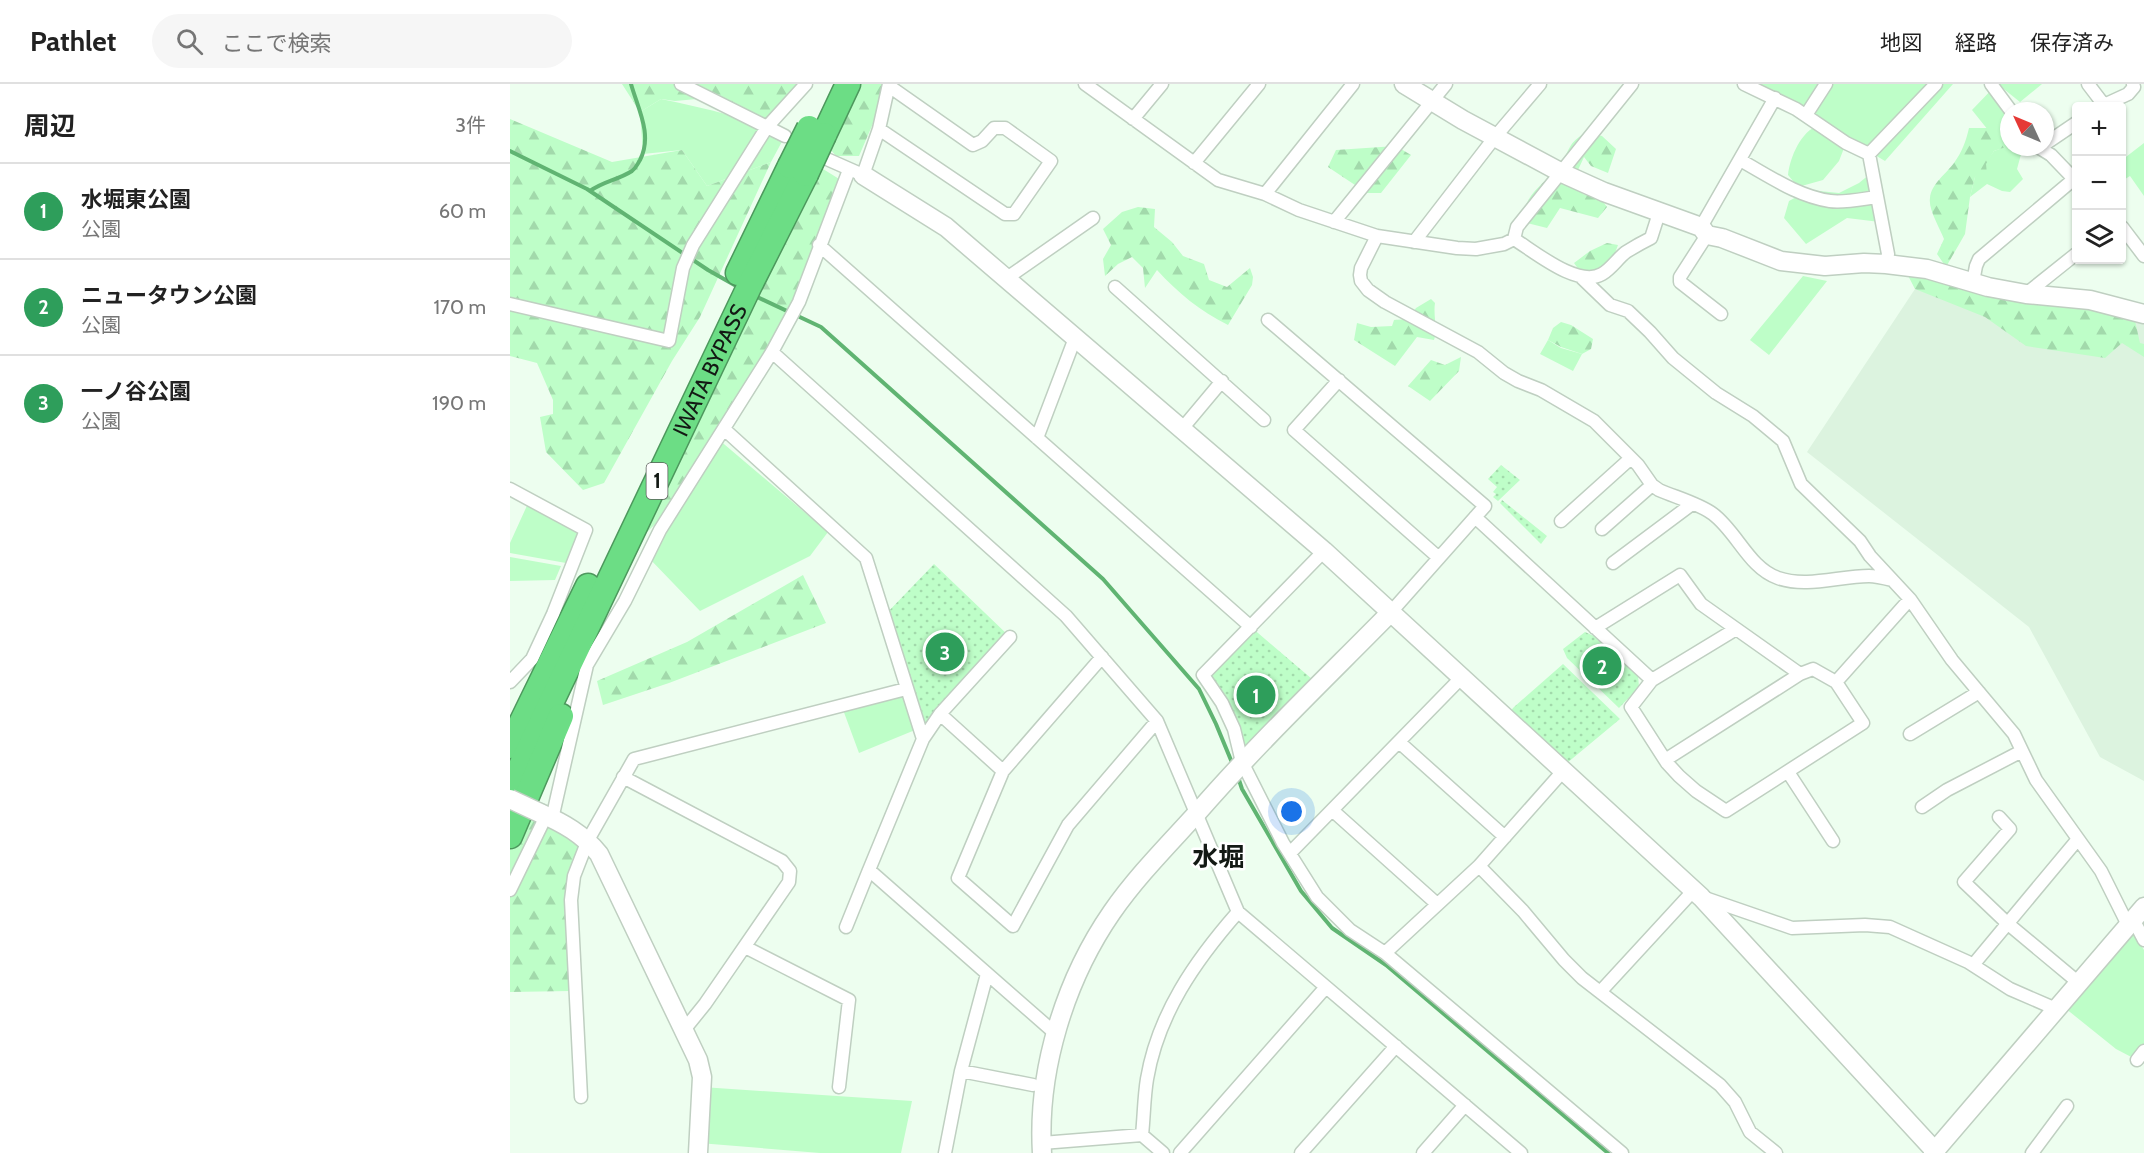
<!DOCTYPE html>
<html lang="ja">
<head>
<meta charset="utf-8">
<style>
	:root { --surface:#fff; --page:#f6f6f6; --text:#222; --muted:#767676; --line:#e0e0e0; --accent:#db2777 }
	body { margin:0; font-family:Cabin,"Noto Sans JP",sans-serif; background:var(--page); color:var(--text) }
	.controls { position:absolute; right:18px; top:18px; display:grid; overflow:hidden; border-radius:6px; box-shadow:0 2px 4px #0004 }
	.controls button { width:54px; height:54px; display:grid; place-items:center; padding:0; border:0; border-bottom:2px solid var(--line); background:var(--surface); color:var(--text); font:30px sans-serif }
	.compass { position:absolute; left:1490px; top:18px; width:54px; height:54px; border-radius:50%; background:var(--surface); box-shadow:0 2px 4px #0004; rotate:314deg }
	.you { position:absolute; left:782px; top:728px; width:21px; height:21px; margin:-15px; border:4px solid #fff; border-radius:50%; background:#1a73e8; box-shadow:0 0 0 9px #1a73e833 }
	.badge { display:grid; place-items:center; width:39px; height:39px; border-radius:50%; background:var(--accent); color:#fff; font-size:20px; font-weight:700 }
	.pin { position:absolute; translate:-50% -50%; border:3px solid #fff; box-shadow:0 2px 6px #0006 }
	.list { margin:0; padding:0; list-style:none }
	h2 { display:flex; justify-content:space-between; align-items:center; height:78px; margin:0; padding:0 24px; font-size:26px }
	h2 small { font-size:20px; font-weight:400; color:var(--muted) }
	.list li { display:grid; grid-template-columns:39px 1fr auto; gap:18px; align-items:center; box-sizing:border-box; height:96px; padding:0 24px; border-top:2px solid var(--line) }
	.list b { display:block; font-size:22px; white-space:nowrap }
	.list p { margin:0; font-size:20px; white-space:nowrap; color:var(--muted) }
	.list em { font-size:20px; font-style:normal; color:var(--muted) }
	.icon { flex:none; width:33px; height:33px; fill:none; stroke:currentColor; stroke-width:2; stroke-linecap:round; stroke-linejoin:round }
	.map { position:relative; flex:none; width:1634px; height:1069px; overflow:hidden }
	header { display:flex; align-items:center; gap:36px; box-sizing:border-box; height:84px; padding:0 30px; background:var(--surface); border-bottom:2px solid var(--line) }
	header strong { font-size:28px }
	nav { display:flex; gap:33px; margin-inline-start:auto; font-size:21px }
	.search { width:420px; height:54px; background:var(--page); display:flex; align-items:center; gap:15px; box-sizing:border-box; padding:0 21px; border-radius:33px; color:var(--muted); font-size:22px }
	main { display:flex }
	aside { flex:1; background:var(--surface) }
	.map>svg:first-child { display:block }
	.built { fill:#dcf3df }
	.green { fill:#befec8 }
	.forest { fill:url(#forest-firs) }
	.park { fill:url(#park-dots) }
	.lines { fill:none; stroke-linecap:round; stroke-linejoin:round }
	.stream { stroke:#60b472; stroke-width:4 }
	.street-casing { stroke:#bfcfc1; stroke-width:15 }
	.secondary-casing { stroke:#bfcfc1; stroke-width:21 }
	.highway-casing { stroke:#4d985d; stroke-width:27 }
	.street { stroke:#fff; stroke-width:12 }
	.secondary { stroke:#fff; stroke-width:18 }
	.highway { stroke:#6cdd85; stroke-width:24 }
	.secondary-bridge-casing { stroke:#bfcfc1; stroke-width:21; stroke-linecap:butt }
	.highway-bridge-casing { stroke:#4d985d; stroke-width:27; stroke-linecap:butt }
	.secondary-bridge { stroke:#fff; stroke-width:18 }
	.highway-bridge { stroke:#6cdd85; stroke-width:24 }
	.labels { text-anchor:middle; stroke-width:5; stroke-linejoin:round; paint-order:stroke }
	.shield { fill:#fff; stroke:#5a5e5a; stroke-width:1.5 }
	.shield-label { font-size:21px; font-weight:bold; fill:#131914 }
	.street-label { font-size:22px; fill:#131914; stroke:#fff }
	.quarter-label { font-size:26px; font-weight:bold; fill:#131914; stroke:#fff }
</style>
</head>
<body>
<header>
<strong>Pathlet</strong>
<div class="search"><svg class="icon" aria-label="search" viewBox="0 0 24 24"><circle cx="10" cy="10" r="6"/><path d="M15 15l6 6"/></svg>ここで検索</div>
<nav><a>地図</a><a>経路</a><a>保存済み</a></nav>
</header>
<main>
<aside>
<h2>周辺<small>3件</small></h2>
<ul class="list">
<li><span class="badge" style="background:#2e9e5b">1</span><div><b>水堀東公園</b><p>公園</p></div><em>60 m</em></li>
<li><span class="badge" style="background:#2e9e5b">2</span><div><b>ニュータウン公園</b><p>公園</p></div><em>170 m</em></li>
<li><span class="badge" style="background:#2e9e5b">3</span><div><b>一ノ谷公園</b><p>公園</p></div><em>190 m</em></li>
</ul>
</aside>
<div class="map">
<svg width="1634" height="1069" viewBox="0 0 1634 1069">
	<defs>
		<pattern id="forest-firs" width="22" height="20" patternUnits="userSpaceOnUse" patternTransform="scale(1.5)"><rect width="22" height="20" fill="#befec8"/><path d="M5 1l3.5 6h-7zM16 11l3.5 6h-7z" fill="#a2d9ab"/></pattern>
		<pattern id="park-dots" width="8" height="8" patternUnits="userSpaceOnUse" patternTransform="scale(1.5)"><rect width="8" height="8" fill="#befec8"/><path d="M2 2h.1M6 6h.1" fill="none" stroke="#a2d9ab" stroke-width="1.8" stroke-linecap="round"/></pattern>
	</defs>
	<rect width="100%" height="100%" fill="#edfeef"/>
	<!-- built -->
	<path class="built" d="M1396 184 1634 230V697L1590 673 1519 543 1297 368 1405 205Z"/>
	<!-- green -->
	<path class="green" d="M1245 0H1443L1375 77Z
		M1487 0H1532L1510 18 1490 2 1509 27H1499V46L1490 44 1478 46 1462 26Z
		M151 15C194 24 235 33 275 52L261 78 197 102 172 66 133 70 130 28Z
		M1309 41 1336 59 1329 77 1313 96 1288 103 1278 91C1280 73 1291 47 1309 41Z
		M1634 59V112L1620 92 1612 97V76Z
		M1498 62 1513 63 1507 85 1513 95 1500 108 1492 107 1477 100 1460 113 1465 93 1484 67Z
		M1366 85 1378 139 1337 134 1296 160 1274 134 1279 117 1299 106 1329 109 1349 99Z
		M1293 192 1317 197 1259 271 1240 256Z
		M1038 256 1051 264 1072 270 1063 287 1030 270Z
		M208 355 318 448 300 472 190 527 137 472Z
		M20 415 71 443 56 479 0 469V459Z
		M0 473 51 482 45 496 0 497Z
		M396 605 410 644 349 669 332 623Z
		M1618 841 1634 866V961L1627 976 1606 965 1550 920Z
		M192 1003 402 1017 391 1069H310L189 1059Z"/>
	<!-- forest -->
	<path class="forest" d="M112 0H294L275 14 252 41 207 26 198 14 165 17 151 15 130 28Z
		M340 0H380L349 72H326L315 59Z
		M0 35 102 78 172 66 197 102 261 78 190 233 162 277 94 399 73 406 36 368 30 333 43 330V316L27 279 0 272Z
		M1459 44H1490L1499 46V62L1484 67 1476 80 1477 90 1465 93 1460 113 1455 150 1436 183 1427 170 1434 155C1430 144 1418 125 1420 114 1421 100 1436 90 1444 79 1452 68 1456 57 1459 44Z
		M1076 48 1092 52 1106 65 1098 89 1081 82 1074 73 1063 97 1073 110 1091 115 1097 123 1088 134 1050 124 1037 144 1013 138C1013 109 1035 101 1050 80 1062 64 1056 61 1076 48Z
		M886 62 901 71 871 109H857L818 83 826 66Z
		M305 80 334 98 289 218 168 418 137 448 162 366Z
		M628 123 645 125 644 143 662 158 673 172 694 180 699 196 717 203 740 184 743 193 742 201 718 241C690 227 668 209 647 186L635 204 633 184 622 173 608 180 595 192 593 175 601 161 593 145 612 128Z
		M1097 159 1108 161 1102 177 1085 188 1069 186 1064 179 1080 167Z
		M1392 180 1623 228 1630 259 1634 260V273L1612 259 1595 274 1516 262 1475 233 1405 205Z
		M921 215 925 219C923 232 928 245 924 256L907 253 885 282 844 256 847 239 861 243 882 242 884 236 898 235 906 224Z
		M1051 238 1061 241 1083 255 1081 265 1072 270 1051 263 1038 256 1043 244Z
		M951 273 949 287 920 317 898 302 921 276 935 281Z
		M293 491 316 539 159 599 93 621 87 597 177 558Z
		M13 730 78 756 64 795 61 907 0 908V759Z"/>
	<!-- park -->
	<path class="park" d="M991 381 1010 396 988 417 983 413 986 410 983 408 987 403 978 395Z
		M992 416 1037 452 1031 460 990 419Z
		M424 480 500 553 410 644 374 532Z
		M741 543 802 595 731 671 693 591Z
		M1075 548 1086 553 1128 591 1129 603 1109 624 1057 574 1053 565Z
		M1053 580 1110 635 1051 684 995 633 1004 623Z"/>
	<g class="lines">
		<!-- stream -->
		<path class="stream" d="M0 67 77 105 198 186 228 203
			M80 107C94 97 108 96 122 87 126 84 127 81 130 76 143 51 128 25 121 0
			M243 211 311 243 593 495 689 605 706 640 723 681
			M728 693 732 705 791 807 822 844 876 881 1098 1069"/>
		<defs>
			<path id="street" d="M171 0 275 52
				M575 0 708 96 755 110 789 126 867 152 947 164 966 165 994 160 1004 155
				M1122 0 1007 143 1004 155C1025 168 1068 204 1092 190 1101 185 1108 174 1116 168 1124 163 1133 158 1141 154L1149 129
				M1234 0 1286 25 1336 59 1359 70 1378 170 1376 180
				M1481 0 1501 27
				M1578 0 1594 21 1592 22
				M1594 21 1618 10 1624 3 1623 0
				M1296 31 1316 0
				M623 35 652 0
				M369 45 495 130H504L541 77 495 44H484L472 57 463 61 379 2
				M1535 60 1566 39
				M1528 63 1541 71 1566 97
				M1359 70 1426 0
				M319 76 353 91 369 45 379 0
				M1230 76C1259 92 1287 112 1320 117 1334 119 1352 115 1367 113
				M684 79 749 0
				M755 110 843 0
				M824 138 936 0
				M1191 143 1265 14
				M1612 143 1634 172
				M1197 151 1170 193V198L1211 230
				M867 152 851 184 850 191 851 197 858 206 875 218 968 268 994 289 1008 297 1031 306 1084 337 1128 381 1142 401 1149 406C1165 413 1190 420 1203 430 1227 448 1239 484 1268 494 1297 504 1329 492 1359 492 1366 492 1374 494 1382 496
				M904 158 985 53 1030 0
				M309 161 741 543
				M497 194 583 134
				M1072 194 1100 221 1118 227 1140 248 1163 274 1206 309 1243 332 1273 357 1291 400 1350 457 1360 472 1400 515 1442 576 1504 650 1526 696 1591 787 1618 841
				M1463 198 1466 182 1469 175 1564 95
				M605 203 754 336
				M1516 210 1566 170
				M0 220 159 257 173 184 183 161 257 43 296 0
				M758 236 975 422 881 528
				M262 268 556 532 647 637 728 828 1011 1069
				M829 296 784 346 929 474
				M214 345 356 474 413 655 359 786 546 950
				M671 346 712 297
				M527 354 565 254
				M0 405 76 446 43 530 22 575 0 598
				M965 433 1142 596
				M1051 437 1121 374
				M1092 445 1142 401
				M814 467 693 591 712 619 724 645 732 678 773 759 807 813 840 846 875 869 1112 1069
				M1103 479 1182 420
				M1085 544 1170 491 1191 520 1290 590
				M592 573 493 687 448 794 503 842 558 741 647 637
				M1326 598 1400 515
				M430 630 493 687
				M1400 650 1469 608
				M413 655 430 630 500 553
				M889 658 995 753
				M1155 676 1290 590 1303 585 1326 598 1353 639 1216 727 1186 707 1169 692 1157 679 1121 623 1142 596 1226 545
				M1278 688 1323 757
				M113 693 272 777 280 787 279 798 195 920 174 946
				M1412 723 1437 706 1512 667
				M822 726 927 820
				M1489 733 1500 745 1454 798 1497 839 1569 899
				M42 735 77 581 115 517 150 446 262 268 289 218 339 86
				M780 769 952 593
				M969 782 1013 827 1054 876 1072 894 1210 1001 1225 1018 1240 1048 1266 1069
				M0 806 36 732
				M1195 814 1282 844 1355 841 1380 843 1458 878 1500 905 1546 925
				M1623 835 1634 856
				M336 843 359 786
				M235 863 339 916 329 1003
				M875 869 969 782 1054 686
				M1463 881 1568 755
				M1091 907 1184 806
				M1627 976 1634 967
				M451 987 523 1001
				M71 1013 61 816 64 792 78 756 124 675 396 605
				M632 1051C634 1032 634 1013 637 995 648 930 685 877 728 828
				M532 1059 632 1051 653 1069
				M435 1069 451 987 477 890
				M670 1069 816 903
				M791 1069 886 962
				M913 1069 955 1021
				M1522 1069 1557 1022"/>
			<path id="secondary" d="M894 0 953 36 1052 89 1094 108 1191 143 1197 151 1212 154 1271 177 1315 182 1354 179 1376 180 1417 185 1478 203 1516 210 1580 216 1634 230
				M353 91 436 143 814 467 1191 813 1425 1067
				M30 729C53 739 73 750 89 770L188 976 192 993 188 1069
				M532 1069C527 986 555 896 602 828 627 792 659 760 688 728 749 658 816 594 881 528
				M1423 1069 1634 823"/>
			<g id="highway">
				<path d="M314 51 338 0"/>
				<path d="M228 189 280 82"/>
				<path d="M0 662 78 502"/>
				<path id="s1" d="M0 705 239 203 296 90"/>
				<path d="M0 752 51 632"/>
			</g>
		</defs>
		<!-- street casing -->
		<use href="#street" class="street-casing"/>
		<!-- secondary casing -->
		<use href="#secondary" class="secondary-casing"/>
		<!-- highway casing -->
		<use href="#highway" class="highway-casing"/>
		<!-- street -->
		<use href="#street" class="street"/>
		<!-- secondary -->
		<use href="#secondary" class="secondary"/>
		<!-- highway -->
		<use href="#highway" class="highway"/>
		<defs>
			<path id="secondary-bridge" d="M0 715 30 729"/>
			<path id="highway-bridge" d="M280 82 299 44
				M296 90 314 51"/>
		</defs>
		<!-- secondary-bridge casing -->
		<use href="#secondary-bridge" class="secondary-bridge-casing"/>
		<!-- highway-bridge casing -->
		<use href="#highway-bridge" class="highway-bridge-casing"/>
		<!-- secondary-bridge -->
		<use href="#secondary-bridge" class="secondary-bridge"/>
		<!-- highway-bridge -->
		<use href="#highway-bridge" class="highway-bridge"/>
	</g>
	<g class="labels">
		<!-- shield labels -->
		<rect class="shield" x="136.5" y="379" width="21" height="36" rx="4.5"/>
		<g class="shield-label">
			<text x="147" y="404">1</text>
		</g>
		<!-- street labels -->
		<g class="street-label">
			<text dy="8" stroke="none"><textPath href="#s1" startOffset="464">IWATA BYPASS</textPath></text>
		</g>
		<!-- quarter labels -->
		<g class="quarter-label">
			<text x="708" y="782">水堀</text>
		</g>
	</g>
</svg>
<div class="controls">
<button>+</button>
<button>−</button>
<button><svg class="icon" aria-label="layers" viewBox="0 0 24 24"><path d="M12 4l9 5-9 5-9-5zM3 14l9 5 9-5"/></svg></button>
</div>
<svg class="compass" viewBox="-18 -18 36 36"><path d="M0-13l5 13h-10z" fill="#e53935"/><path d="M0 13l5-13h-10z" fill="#767676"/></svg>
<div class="you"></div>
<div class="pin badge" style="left:746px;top:611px;background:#2e9e5b">1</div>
<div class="pin badge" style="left:1092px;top:582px;background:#2e9e5b">2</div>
<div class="pin badge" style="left:435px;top:568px;background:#2e9e5b">3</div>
</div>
</main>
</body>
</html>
